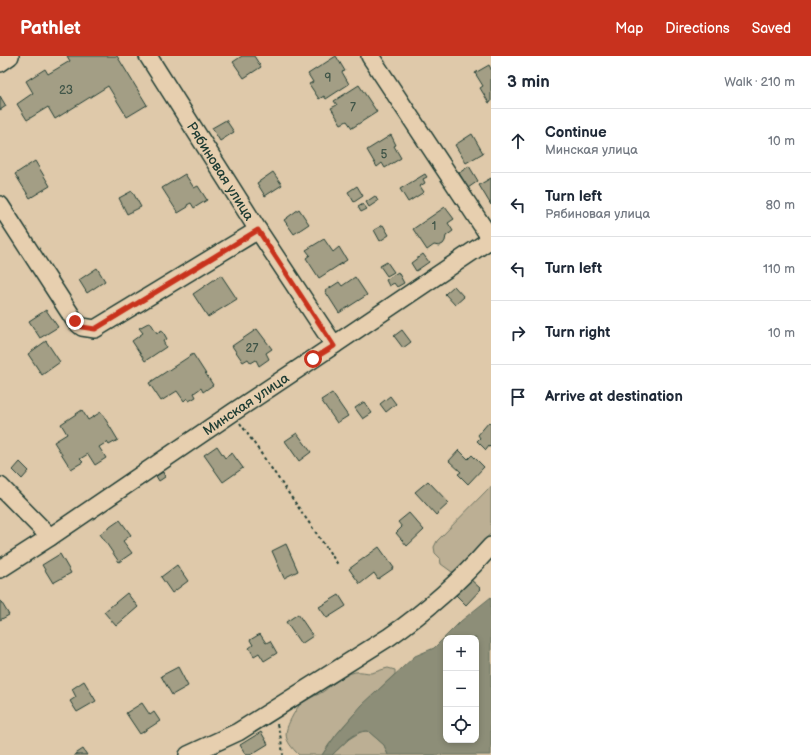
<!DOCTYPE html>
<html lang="en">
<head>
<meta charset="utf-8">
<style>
	:root { --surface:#fff; --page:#f6f6f7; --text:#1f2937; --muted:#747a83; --line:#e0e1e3; --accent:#c8321e }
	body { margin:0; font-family:"Balsamiq Sans",sans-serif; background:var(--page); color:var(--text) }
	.controls { position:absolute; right:12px; bottom:12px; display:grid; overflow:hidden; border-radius:8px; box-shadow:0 2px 6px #0003 }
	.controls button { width:36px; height:36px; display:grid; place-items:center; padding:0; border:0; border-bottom:1px solid var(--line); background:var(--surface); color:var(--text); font:20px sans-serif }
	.stop { position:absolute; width:12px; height:12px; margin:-9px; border:3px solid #c8321e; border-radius:50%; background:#fff }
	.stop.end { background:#c8321e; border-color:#fff; box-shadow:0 1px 4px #0008 }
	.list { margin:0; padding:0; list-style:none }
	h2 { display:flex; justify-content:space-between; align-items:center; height:52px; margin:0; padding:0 16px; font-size:17px }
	h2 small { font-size:13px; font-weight:400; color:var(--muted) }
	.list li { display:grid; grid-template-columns:26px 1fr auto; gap:12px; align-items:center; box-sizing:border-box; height:64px; padding:0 16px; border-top:1px solid var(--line) }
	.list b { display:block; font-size:15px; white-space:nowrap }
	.list p { margin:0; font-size:13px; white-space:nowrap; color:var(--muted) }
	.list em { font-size:13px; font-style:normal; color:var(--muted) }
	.icon { flex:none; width:22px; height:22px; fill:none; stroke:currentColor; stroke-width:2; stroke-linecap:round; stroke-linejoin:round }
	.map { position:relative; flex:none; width:491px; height:699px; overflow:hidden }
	header { display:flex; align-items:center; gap:24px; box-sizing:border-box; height:56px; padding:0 20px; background:var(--accent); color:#fff }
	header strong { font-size:19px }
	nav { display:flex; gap:22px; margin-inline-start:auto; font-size:14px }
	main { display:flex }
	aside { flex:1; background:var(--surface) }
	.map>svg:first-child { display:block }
	.green { fill:#bcaf94; stroke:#6e7664 }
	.water { fill:#8d8e78; stroke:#616e5d; fill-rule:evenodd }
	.building { fill:#a39e85; stroke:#1f3d34 }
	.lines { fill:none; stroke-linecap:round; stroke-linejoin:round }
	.minor-casing { stroke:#1f3d34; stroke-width:20 }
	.path { stroke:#1f3d34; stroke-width:2; stroke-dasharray:3 3; stroke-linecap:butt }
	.minor { stroke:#e7cfaf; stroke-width:17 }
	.route { stroke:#c8321e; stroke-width:5 }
	.labels { text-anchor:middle; stroke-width:3; stroke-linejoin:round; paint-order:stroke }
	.number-label { font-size:12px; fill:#405548 }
	.street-label { font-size:14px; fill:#1f3d34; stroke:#e7cfaf }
</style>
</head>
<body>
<header>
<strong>Pathlet</strong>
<nav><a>Map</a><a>Directions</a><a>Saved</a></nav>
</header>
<main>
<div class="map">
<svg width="491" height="699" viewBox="0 0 491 699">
	<rect width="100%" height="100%" fill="#dfc9aa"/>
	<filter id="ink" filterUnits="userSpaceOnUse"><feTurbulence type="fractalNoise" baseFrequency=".025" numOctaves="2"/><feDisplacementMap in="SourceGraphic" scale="8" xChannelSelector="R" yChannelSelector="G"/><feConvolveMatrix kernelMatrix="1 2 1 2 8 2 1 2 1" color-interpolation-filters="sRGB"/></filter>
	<g filter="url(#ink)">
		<!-- green -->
		<path class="green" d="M491 430V477L459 513 452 516 441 508 440 502 435 497 434 491 437 485Z
			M388 612 395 614V618C369 643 341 668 322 699H299C283 683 283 678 293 659 296 654 299 648 305 645 311 641 318 639 324 635 334 627 343 619 355 616 361 615 366 617 371 617 376 616 383 613 388 612Z
			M362 675H368L384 689 388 699H332L349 683Z"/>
		<!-- water -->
		<path class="water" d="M491 541V699H388L384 689 368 675C353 675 343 689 332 699H322L336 679 362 649 415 600 434 592 461 565ZM446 582H476V684H446Z"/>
		<!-- building -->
		<path class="building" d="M67 0H117L147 49 127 61 108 30 55 63 48 51 27 64 17 48 33 37 26 25 45 13 48 18 70 5Z
			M242 0H254L261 11 244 22 233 6Z
			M336 0 345 15 342 16 349 28 326 43 324 40 319 43 309 28 313 26 308 18Z
			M489 9 491 13V46L489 47 480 32 483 30 475 17Z
			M359 29 377 56 352 72 347 65 341 68 331 52 337 49 334 45Z
			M0 40 6 50 0 54Z
			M226 64 234 76 220 85 212 72Z
			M472 78 483 97 466 107 455 89Z
			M391 79 396 89 394 90 401 102 385 112 382 107 377 111 367 94Z
			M35 105 50 130 30 142 15 118Z
			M469 110 478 125 468 132 459 117Z
			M273 116 282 129 265 140 257 127Z
			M185 118 194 132 198 130 207 144 194 152 191 147 187 149 188 151 178 157 162 132Z
			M425 118 427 121 423 123 425 127 420 130 424 136 408 146 400 133Z
			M491 122V149L479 129Z
			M357 130 363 140 354 146 348 136Z
			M132 135 141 151 127 158 119 142Z
			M375 140 378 145 369 151 366 146Z
			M363 148 367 153 361 156 358 151Z
			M445 151 454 163 448 167 453 175 446 180 445 185 443 188 439 190 434 189 427 194 413 173Z
			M299 153 309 168 294 178 284 164Z
			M383 169 389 179 380 185 374 174Z
			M324 183 333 196 339 191 347 204 319 222 306 202 310 199 306 194Z
			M423 198 429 206 416 215 411 207Z
			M387 206 394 216 387 220 380 210Z
			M97 212 105 225 87 237 79 224Z
			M398 216 404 227 397 231 394 227 389 230 386 224Z
			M221 219 237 243 208 261 193 238Z
			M355 221 367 239 339 257 325 235 339 226 342 230Z
			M454 230 464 241 455 249 445 238Z
			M46 254 58 271 40 282 29 265Z
			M150 266 157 277 162 274 167 283 163 285 166 291 145 305 132 285 143 277 139 272Z
			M257 273 272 293 266 297 269 303 259 310 256 304 251 307 248 303 243 306 232 290Z
			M402 274 411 286 403 292 394 280Z
			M46 285 60 306 42 319 28 298Z
			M193 298 213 329 203 336 201 332 194 337 196 341 189 345 187 342 184 345 177 335 161 345 149 327Z
			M332 337 348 360 337 367 321 344Z
			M390 340 396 348 386 356 380 348Z
			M364 346 372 357 363 363 355 352Z
			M82 354 88 364 101 356 118 384 109 389 107 386 99 391 106 402 95 409 88 398 80 403 83 406 71 413 54 386 67 378 61 368Z
			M489 366 491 368V392L489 390 486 394 477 385 480 382 478 379Z
			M297 377 311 396 299 405 285 385Z
			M217 390 225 402 232 397 243 412 223 426 204 399Z
			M459 394 468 403 472 399 484 411 468 428 458 418 461 416 449 405Z
			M20 406 29 415 22 423 13 414Z
			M163 416 165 421 159 425 156 420Z
			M428 425 449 447 436 459 415 436Z
			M409 457 424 474 407 490 396 477 402 471 398 466Z
			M120 464 131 479 123 485 132 497 119 506 100 478Z
			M286 488 298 515 284 522 272 495Z
			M379 491 394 512 378 523 374 517 360 528 349 513Z
			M60 498 71 517 53 527 42 509Z
			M177 509 188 525 172 537 161 521Z
			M469 522 481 533 466 549 454 537Z
			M127 537 138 551 116 570 104 556Z
			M339 539 346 550 327 562 319 551Z
			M0 544 9 559 0 564Z
			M298 558 313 580 301 588 286 566Z
			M260 578 266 587 270 585 277 597 264 605 259 597 254 600 249 592 253 589 250 584Z
			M178 611 188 630 172 639 161 620Z
			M84 625 96 645 77 656 70 645 76 641 72 633Z
			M142 647 150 659 154 656 160 665 140 678 126 657Z
			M261 676 268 688 250 699H246L240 689Z
			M83 693 87 699H74Z"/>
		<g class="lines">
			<defs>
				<g id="minor">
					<path id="s1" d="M148 0 258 174 334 289"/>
					<path d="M370 0 491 183"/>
					<path d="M0 7 10 0"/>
					<path d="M0 149 75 265 82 271 95 273 258 174"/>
					<path d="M0 430 50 481"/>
					<path id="s2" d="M0 513 50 481 232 357 334 289 491 183"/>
					<path d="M188 699 238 676 389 581C426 555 461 524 491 490"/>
				</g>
			</defs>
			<!-- minor casing -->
			<use href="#minor" class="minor-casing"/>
			<!-- path -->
			<path class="path" d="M240 367 339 510
				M277 668 281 683 283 699"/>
			<!-- minor -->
			<use href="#minor" class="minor"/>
		</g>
	</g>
	<g class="lines" filter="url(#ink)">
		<!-- route -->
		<path class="route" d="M75 265 82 271 95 273 258 174 334 290 313 303"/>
	</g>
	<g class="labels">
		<!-- number labels -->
		<g class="number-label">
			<text x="328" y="26">9</text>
			<text x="66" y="38">23</text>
			<text x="353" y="55">7</text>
			<text x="384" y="102">5</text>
			<text x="434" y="174">1</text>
			<text x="252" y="296">27</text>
		</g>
		<!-- street labels -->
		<g class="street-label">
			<text dy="5" stroke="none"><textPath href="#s1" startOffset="136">Рябиновая улица</textPath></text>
			<text dy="5" stroke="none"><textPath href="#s2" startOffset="296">Минская улица</textPath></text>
		</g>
	</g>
</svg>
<div class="controls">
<button>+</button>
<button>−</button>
<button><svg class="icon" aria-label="locate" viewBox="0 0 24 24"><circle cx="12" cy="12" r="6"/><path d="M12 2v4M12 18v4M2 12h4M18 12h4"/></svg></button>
</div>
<div class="stop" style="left:313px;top:303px"></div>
<div class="stop end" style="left:75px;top:265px"></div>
</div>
<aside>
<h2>3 min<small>Walk · 210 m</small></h2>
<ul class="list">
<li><svg class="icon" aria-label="ahead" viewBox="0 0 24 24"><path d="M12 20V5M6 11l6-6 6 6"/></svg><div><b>Continue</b><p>Минская улица</p></div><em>10 m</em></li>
<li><svg class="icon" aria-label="left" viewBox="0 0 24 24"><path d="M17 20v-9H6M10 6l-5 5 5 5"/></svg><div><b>Turn left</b><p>Рябиновая улица</p></div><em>80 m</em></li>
<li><svg class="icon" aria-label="left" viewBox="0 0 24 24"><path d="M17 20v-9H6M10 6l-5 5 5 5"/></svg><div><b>Turn left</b></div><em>110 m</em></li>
<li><svg class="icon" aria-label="right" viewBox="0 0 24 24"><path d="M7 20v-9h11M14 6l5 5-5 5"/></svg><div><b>Turn right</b></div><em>10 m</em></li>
<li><svg class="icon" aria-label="arrive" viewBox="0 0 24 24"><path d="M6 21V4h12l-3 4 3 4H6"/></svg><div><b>Arrive at destination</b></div></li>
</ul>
</aside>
</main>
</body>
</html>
